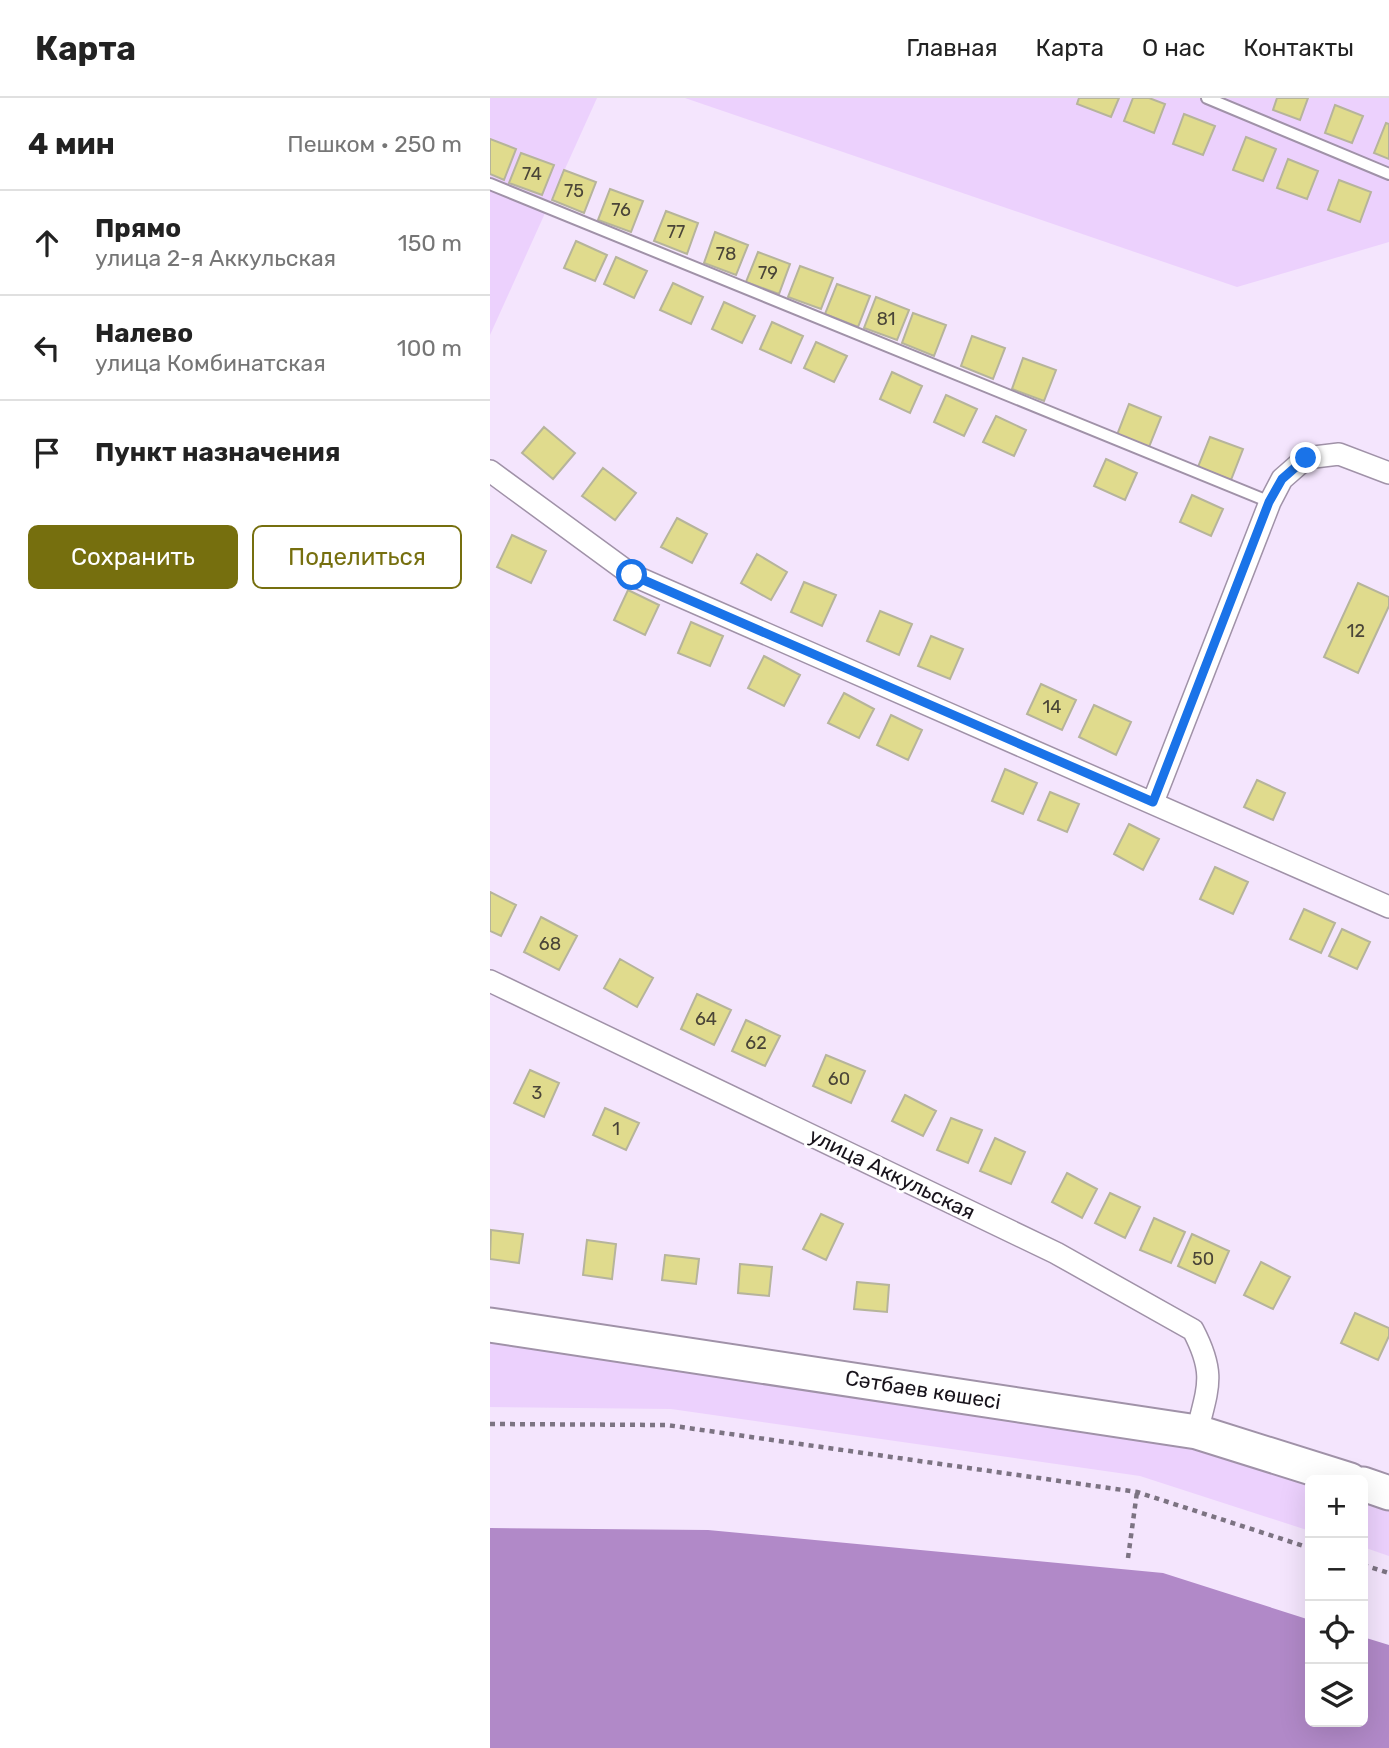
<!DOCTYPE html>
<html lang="ru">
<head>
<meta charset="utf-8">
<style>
	:root { --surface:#fff; --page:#f6f6f6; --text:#222; --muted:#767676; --line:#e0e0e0; --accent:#766f0e }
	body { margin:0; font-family:Rubik,sans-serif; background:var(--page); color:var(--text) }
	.controls { position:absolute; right:21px; bottom:21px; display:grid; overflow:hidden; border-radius:10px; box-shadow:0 7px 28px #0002 }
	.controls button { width:63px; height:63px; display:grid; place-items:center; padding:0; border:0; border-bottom:2px solid var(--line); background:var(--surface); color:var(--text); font:35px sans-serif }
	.stop { position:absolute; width:21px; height:21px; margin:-16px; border:5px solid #1a73e8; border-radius:50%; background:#fff }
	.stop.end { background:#1a73e8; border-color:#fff; box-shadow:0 2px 7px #0008 }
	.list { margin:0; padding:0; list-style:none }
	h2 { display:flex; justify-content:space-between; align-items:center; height:91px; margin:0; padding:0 28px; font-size:30px }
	h2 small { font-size:23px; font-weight:400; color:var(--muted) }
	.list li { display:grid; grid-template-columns:46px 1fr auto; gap:21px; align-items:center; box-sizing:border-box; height:105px; padding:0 28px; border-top:2px solid var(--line) }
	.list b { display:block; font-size:26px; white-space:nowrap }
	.list p { margin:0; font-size:23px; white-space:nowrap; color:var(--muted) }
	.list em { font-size:23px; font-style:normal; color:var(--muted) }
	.actions { display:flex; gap:14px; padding:21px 28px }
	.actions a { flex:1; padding:16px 0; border:2px solid var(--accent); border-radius:10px; text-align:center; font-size:24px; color:var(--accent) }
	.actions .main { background:var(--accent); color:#fff }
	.icon { flex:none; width:38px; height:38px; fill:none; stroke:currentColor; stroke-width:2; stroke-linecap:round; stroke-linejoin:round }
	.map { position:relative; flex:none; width:899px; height:1650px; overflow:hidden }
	header { display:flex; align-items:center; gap:42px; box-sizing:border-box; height:98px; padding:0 35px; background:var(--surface); border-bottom:2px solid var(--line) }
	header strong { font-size:33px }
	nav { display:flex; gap:38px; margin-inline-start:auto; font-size:24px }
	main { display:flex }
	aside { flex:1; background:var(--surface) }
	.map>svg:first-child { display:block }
	.green { fill:#ecd1fd }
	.water { fill:#b189c8 }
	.building { fill:#e0db8d; stroke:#b6b49b; stroke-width:2 }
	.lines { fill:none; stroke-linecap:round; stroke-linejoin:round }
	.lane-casing { stroke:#a092a8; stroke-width:14 }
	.street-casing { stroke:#a092a8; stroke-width:24 }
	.primary-casing { stroke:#a092a8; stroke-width:37 }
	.path { stroke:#7c7382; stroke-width:4.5; stroke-dasharray:5 5; stroke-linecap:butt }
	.lane { stroke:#fff; stroke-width:10 }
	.street { stroke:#fff; stroke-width:21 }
	.primary { stroke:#fff; stroke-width:33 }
	.route { stroke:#1a73e8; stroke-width:9 }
	.labels { text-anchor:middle; stroke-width:6; stroke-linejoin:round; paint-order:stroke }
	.number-label { font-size:18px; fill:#4a4538 }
	.street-label { font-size:21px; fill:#18131b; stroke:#fff }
</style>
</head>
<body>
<header>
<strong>Карта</strong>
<nav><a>Главная</a><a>Карта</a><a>О нас</a><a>Контакты</a></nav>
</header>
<main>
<aside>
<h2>4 мин<small>Пешком · 250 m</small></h2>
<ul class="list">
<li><svg class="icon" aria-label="ahead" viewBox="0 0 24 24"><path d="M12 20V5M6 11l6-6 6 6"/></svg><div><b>Прямо</b><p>улица 2-я Аккульская</p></div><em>150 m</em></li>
<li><svg class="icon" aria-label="left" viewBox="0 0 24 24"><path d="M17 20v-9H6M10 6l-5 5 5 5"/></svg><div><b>Налево</b><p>улица Комбинатская</p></div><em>100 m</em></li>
<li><svg class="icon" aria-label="arrive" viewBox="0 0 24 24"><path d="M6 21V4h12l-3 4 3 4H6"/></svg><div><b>Пункт назначения</b></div></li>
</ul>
<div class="actions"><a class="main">Сохранить</a><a>Поделиться</a></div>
</aside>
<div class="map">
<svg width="899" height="1650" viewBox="0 0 899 1650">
	<rect width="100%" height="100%" fill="#f4e5fd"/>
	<!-- green -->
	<path class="green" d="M0 0H107L0 237Z
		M195 0H899V144L747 189Z
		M0 1245 602 1326 855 1382H820V1433L650 1378 181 1311 0 1309Z
		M873 1386 899 1393V1458L873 1449Z"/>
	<!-- water -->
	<path class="water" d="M0 1430 218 1432 673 1475 820 1522V1624H873V1539L899 1547V1650H0Z"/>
	<!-- building -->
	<path class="building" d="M589 0H629L621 19 587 6Z
		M643 0H659L675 6 664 35 634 23Z
		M787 0H818L810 22 783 12Z
		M845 7 873 18 862 45 835 35Z
		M694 16 725 28 713 57 683 46Z
		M896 25 899 26V61L884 55Z
		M756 39 786 51 773 83 743 72Z
		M0 41 26 51 14 82 0 76Z
		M31 55 64 67 52 97 19 85Z
		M798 61 828 73 817 101 787 90Z
		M74 72 106 84 94 115 62 102Z
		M849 82 881 94 870 124 838 112Z
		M120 91 153 103 141 134 108 122Z
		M176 113 208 125 197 156 164 143Z
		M225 134 258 147 246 177 214 165Z
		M86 143 117 157 105 183 74 170Z
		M268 154 300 166 289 196 256 184Z
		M126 159 157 173 144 200 114 186Z
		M310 168 343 180 331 211 298 199Z
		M183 185 213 199 201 226 170 212Z
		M347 186 380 198 368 229 335 216Z
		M386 199 419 212 407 242 374 230Z
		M234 204 265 218 252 245 222 231Z
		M423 215 456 227 444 258 412 245Z
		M282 224 313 238 301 265 270 251Z
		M482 238 515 250 503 281 471 268Z
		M326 244 357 258 344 284 314 270Z
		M533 260 566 272 554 303 522 291Z
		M402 274 432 288 420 315 390 301Z
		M456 297 487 311 474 338 444 324Z
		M639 306 671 319 659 349 627 337Z
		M506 318 536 332 524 358 493 344Z
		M54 329 85 355 63 381 32 355Z
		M720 339 753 351 741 382 708 369Z
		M616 361 647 375 635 402 604 388Z
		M113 370 146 395 125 422 92 398Z
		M702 397 733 411 721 438 690 424Z
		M187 420 217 436 202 465 171 449Z
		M22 437 56 453 41 485 7 469Z
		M267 456 297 474 281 502 251 485Z
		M314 484 346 497 332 528 301 514Z
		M868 485 899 499V508L868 575 834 559Z
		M138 492 169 507 155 537 124 522Z
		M390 513 422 526 409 557 377 543Z
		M201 524 233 538 220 568 188 555Z
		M441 538 473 551 460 581 428 568Z
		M274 558 310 577 294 608 258 590Z
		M551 586 586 602 572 632 537 616Z
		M354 595 384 611 369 640 338 625Z
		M604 607 641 624 626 657 589 639Z
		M401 617 432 632 418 662 387 647Z
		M515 671 547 685 533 716 502 703Z
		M767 682 795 695 783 722 754 709Z
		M560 694 589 706 577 734 548 722Z
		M639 726 669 741 653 772 624 756Z
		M725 769 758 784 743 816 710 801Z
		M0 794 26 807 11 838 0 833Z
		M814 811 845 825 831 855 800 841Z
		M51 819 87 838 69 872 34 854Z
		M852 831 880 844 867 871 839 858Z
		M130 861 163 880 147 909 114 890Z
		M207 896 241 912 224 947 191 931Z
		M256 922 290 938 275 968 242 953Z
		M336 957 375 973 361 1005 323 988Z
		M40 972 69 985 54 1019 24 1005Z
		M415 997 446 1013 433 1038 402 1023Z
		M115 1010 149 1025 136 1052 103 1037Z
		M461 1020 492 1032 478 1065 447 1052Z
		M505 1040 535 1054 521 1086 490 1073Z
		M577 1075 607 1091 592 1120 562 1104Z
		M620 1095 650 1109 635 1140 605 1125Z
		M331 1116 353 1126 336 1162 313 1151Z
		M664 1120 695 1134 681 1165 650 1152Z
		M1 1132 33 1136 29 1165 0 1161Z
		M702 1136 739 1153 725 1185 688 1168Z
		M97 1142 126 1146 122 1181 93 1177Z
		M175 1157 209 1161 206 1186 172 1182Z
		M771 1164 800 1179 783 1211 754 1197Z
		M250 1166 282 1169 279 1198 248 1195Z
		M367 1184 399 1187 397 1214 364 1211Z
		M865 1215 899 1230V1238L888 1262 851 1245Z"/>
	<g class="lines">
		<defs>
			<path id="lane" d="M717 0 899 76
				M0 86 780 404"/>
			<path id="street" d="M0 373 142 477 899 809
				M663 704 780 404 792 381 816 360 849 356 899 375
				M0 883 566 1155 703 1232C726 1276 718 1289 707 1334"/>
			<path id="primary" d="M0 1227 707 1334 860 1382
				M873 1386 899 1395"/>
		</defs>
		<!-- lane casing -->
		<use href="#lane" class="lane-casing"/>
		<!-- street casing -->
		<use href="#street" class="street-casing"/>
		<!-- primary casing -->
		<use href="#primary" class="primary-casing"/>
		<!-- path -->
		<path class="path" d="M0 1326 177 1327 647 1394 820 1450
			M638 1460 647 1394
			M873 1467 899 1475"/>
		<!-- lane -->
		<use href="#lane" class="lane"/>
		<!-- street -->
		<use href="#street" class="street"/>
		<!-- primary -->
		<use href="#primary" class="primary"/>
	</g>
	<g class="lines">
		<!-- route -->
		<path class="route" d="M142 477 663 704 779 404 792 381 816 360"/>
	</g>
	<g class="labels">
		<!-- number labels -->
		<g class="number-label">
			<text x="42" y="82">74</text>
			<text x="84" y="99">75</text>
			<text x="131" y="118">76</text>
			<text x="186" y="140">77</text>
			<text x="236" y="162">78</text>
			<text x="278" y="181">79</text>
			<text x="396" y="227">81</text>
			<text x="866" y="539">12</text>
			<text x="562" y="615">14</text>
			<text x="60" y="852">68</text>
			<text x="216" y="927">64</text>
			<text x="266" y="951">62</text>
			<text x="349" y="987">60</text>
			<text x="47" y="1001">3</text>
			<text x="126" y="1037">1</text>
			<text x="713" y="1167">50</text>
		</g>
		<!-- street labels -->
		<g class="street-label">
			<text transform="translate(402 1076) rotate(26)" y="7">улица Аккульская</text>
			<text transform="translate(433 1292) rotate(9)" y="7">Сәтбаев көшесі</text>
		</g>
	</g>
</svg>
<div class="controls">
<button>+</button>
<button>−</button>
<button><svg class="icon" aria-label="locate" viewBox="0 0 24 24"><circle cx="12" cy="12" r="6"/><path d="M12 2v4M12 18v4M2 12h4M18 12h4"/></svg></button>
<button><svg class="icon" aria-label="layers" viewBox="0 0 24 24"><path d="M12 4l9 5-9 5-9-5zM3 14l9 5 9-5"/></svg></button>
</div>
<div class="stop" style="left:142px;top:477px"></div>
<div class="stop end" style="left:816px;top:360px"></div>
</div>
</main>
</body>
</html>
